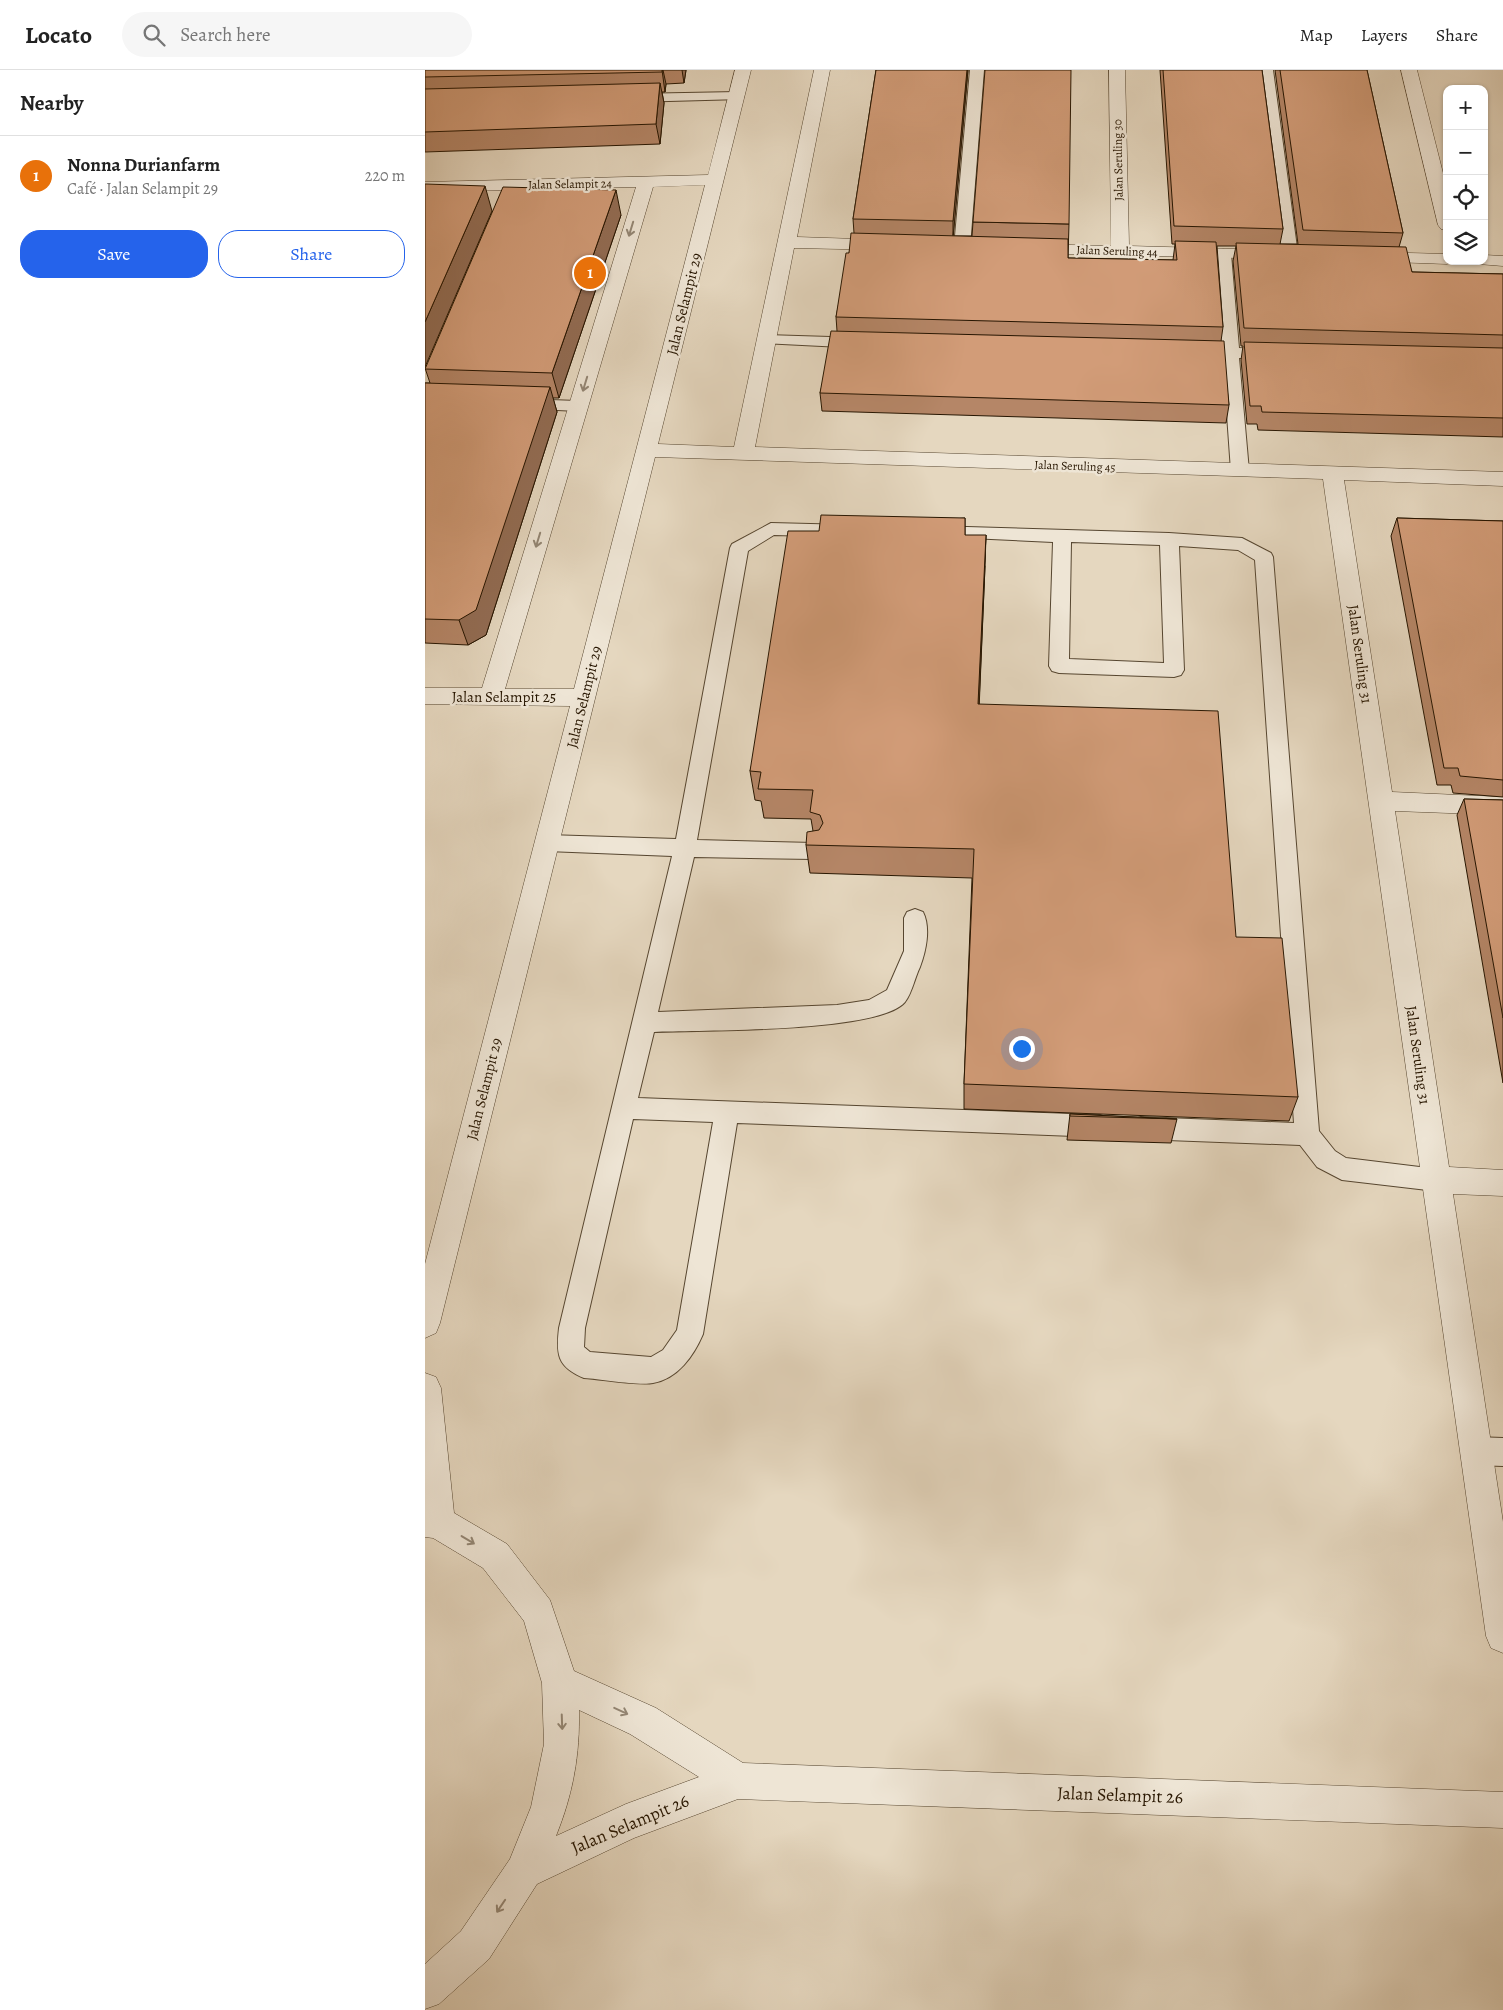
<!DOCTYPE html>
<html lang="en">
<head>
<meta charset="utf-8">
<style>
	:root { --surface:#fff; --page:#f6f6f6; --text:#222; --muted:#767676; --line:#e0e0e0; --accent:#2563eb }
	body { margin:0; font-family:Alegreya,serif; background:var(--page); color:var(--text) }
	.controls { position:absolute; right:15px; top:15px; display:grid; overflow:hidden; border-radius:10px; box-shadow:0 1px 4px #0004 }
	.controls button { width:45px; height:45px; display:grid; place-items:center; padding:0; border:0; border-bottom:1px solid var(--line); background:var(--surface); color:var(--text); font:25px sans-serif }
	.you { position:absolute; left:596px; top:978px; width:18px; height:18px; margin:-12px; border:4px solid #fff; border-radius:50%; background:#1a73e8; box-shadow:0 0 0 8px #1a73e833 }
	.badge { display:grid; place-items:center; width:32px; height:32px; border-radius:50%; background:var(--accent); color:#fff; font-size:16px; font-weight:700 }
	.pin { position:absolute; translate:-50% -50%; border:2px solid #fff; box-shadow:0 1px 5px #0006 }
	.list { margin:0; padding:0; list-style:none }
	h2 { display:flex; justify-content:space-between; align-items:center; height:65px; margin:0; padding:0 20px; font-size:21px }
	h2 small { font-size:16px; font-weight:400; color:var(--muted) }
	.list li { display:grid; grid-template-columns:32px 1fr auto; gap:15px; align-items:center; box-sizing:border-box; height:80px; padding:0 20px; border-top:1px solid var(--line) }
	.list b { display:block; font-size:19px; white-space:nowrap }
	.list p { margin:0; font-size:16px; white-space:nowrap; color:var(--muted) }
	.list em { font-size:16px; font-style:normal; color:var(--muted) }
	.actions { display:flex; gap:10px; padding:15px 20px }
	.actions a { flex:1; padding:11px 0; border:1px solid var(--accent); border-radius:20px; text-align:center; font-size:18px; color:var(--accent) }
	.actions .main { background:var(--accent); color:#fff }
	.icon { flex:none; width:28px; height:28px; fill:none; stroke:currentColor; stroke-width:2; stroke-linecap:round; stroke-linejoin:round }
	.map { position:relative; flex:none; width:1078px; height:1940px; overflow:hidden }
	header { display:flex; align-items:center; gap:30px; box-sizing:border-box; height:70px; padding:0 25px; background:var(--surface); border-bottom:1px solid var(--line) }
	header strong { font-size:24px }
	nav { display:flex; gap:28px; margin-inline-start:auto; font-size:18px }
	.search { width:350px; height:45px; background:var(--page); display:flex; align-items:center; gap:12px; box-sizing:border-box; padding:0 18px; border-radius:28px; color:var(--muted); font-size:19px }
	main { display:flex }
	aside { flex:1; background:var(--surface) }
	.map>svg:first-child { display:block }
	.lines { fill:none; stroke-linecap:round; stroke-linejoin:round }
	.service-casing { stroke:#564630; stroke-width:2 }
	.minor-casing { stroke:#564630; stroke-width:1 }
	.service { fill:#eee5d5; fill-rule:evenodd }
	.minor { fill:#eee5d5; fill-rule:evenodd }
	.wall { fill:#b58667; stroke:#261500 }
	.shaded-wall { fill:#936d54; stroke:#261500 }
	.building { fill:#d29c78; stroke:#261500 }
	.oneway { stroke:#948775 }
	.labels { text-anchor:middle; stroke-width:5; stroke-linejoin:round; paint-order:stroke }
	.far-street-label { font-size:12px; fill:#261500; stroke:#eee5d5 }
	.street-label { font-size:15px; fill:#261500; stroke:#eee5d5 }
	.near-street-label { font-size:18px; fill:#261500; stroke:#eee5d5 }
</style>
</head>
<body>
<header>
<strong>Locato</strong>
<div class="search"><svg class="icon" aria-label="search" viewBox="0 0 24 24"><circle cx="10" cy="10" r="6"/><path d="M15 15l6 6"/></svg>Search here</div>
<nav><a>Map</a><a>Layers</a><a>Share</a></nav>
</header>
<main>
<aside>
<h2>Nearby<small></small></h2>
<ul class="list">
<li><span class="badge" style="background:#e8710a">1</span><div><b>Nonna Durianfarm</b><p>Café · Jalan Selampit 29</p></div><em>220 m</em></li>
</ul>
<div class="actions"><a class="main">Save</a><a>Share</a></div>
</aside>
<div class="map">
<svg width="1078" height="1940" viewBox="0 0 1078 1940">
	<rect width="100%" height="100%" fill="#e5d7bf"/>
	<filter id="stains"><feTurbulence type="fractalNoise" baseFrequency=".004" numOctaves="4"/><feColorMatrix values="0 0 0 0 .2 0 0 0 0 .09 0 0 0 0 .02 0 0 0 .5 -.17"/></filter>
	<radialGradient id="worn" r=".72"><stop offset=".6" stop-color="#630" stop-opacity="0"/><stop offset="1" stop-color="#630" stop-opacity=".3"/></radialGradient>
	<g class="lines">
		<defs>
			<path id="service" d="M545 0H559L545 177 537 182 529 177Z
				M834 0H848L873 185 865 190 857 185Z
				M312 22 319 26 317 29 207 32 200 28 207 24Z
				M798 179 806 184 814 278 855 280 857 284 855 288H814L824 401 821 405H809L806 401 798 288 762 286 760 282 762 278H797L790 184Z
				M341 265 437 268 443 270 445 273 443 276 437 278 335 273 333 270 335 267Z
				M97 329 153 331 159 332 162 336 159 340 153 341 91 338 88 334 91 330Z
				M346 453 425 455 432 457 434 461 432 465 425 467 349 465 323 481 272 770 389 773 397 775 400 781 397 787 389 789 269 787 233 942 412 935 444 930 462 920 479 881V848L482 842 490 839 498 842C506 858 501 881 495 897 490 907 487 923 480 932 454 963 274 960 229 962L213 1028 675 1045 684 1048 687 1056 684 1064 675 1067 312 1053 278 1264C269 1285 253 1309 228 1313 214 1316 176 1309 159 1308 132 1297 131 1284 134 1258L247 786 122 781 114 779 111 773 114 767 122 765 251 769 305 478 307 474ZM208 1049 288 1052 252 1260 238 1280 226 1287 165 1282 159 1277 160 1258Z
				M508 456 744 463 817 468 846 483 848 487 894 1061 910 1081 921 1088 1011 1099 1020 1102 1024 1110 1020 1118 1011 1121 917 1110 892 1097 875 1075 716 1069 707 1066 704 1058 707 1050 716 1047 869 1053 830 490 813 480 754 476 759 600 756 605 749 607 634 603 627 601 624 596 628 472 501 466 499 462 501 458ZM646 472 735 475 739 593 644 589Z
				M1050 1367 1078 1368V1396L1050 1395 1040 1391 1036 1381 1040 1371Z"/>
			<path id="minor" d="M310 0H326L233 374 309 377 389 0H405L372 167 463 170 469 171 472 175 469 179 463 180 369 178 330 377 1078 402V416L919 410 967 722 1078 727V745L970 741 1024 1097 1078 1100V1126L1028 1124 1078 1452V1583L1066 1578 1061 1566 898 409 230 387 15 1253 11 1263 0 1268V1194L145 636 0 634V618H57L211 117 0 122V112L283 105ZM280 115 149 619H80L228 117Z
				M684 0H700L704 176 848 180 854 181 857 185 854 189 600 183 597 179 600 175 606 174 686 176Z
				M976 0H992L1022 119V160L1016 159 1013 155Z
				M946 182 1022 184V191H1029L1022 194 940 191 937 187 940 183Z
				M1059 185 1078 186V196L1053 194 1051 191H1059Z
				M0 1303 11 1307 16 1318 29 1443 82 1474 125 1530 149 1601 231 1638 318 1693 1078 1722V1758L313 1729 209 1768 112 1814 64 1889 14 1934 0 1939V1894L36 1861 85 1789 106 1737 119 1674 117 1613 99 1551 58 1498 8 1468 0 1467ZM154 1640 205 1664 274 1707 201 1734 131 1766C148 1724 155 1685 154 1640Z"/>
		</defs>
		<!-- service casing -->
		<use href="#service" class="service-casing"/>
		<!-- minor casing -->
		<use href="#minor" class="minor-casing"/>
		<!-- service -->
		<use href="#service" class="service"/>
		<!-- minor -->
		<use href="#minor" class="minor"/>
	</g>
	<!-- wall -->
	<path class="wall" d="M0 0H261L259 13 241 14 240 22H237L239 33 235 74 0 82Z
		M451 0H543L528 166H547L548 152 644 154 643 188 748 190 750 174H747L735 0H837L858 159 855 174H873L850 0H942L978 163 974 177 987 202 1078 204V367L833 360 832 354H822L816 290 818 276H816L808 191 811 176H792L798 257 796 271 804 335 801 353 397 341 395 323 412 261 411 247 424 183 429 163 428 149Z
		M196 145 134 328H128L132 342 61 565 43 575 0 573V313H5L0 298Z
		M540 448V465L560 496 554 634 811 867 873 1027 864 1051 539 1039V1014L547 808 385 803 381 775 388 761 386 749 339 748 336 731 330 730 325 701 394 461Z
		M972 448 1078 451V727L1028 723 1026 715H1012L966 466Z
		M1039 729 1078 730V1013L1032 745Z
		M645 1044 752 1049 746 1073 642 1070Z"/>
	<!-- shaded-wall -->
	<path class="shaded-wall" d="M237 0H238L241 14 240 22Z
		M257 0H261L259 13Z
		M542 0H543L528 169V151Z
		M235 13 239 33 235 74 231 54Z
		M60 116 67 141 0 297V252Z
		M191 120 196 145 134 328 127 303Z
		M125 317 132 342 61 565 43 575 34 550Z
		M561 465 560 496 553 664V634Z"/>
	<!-- building -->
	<path class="building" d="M0 0H237V2L0 7Z
		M451 0H542L528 151 428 149Z
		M560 0H646L644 154 548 152Z
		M738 0H837L858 159 749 156Z
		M855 0H942L978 163 878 160Z
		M235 13 231 54 0 62V19Z
		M0 114 60 116 0 252Z
		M78 117 191 120 127 303 0 299Z
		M426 163 643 169V188L752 190 750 171 791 172 798 257 411 247 421 183H424Z
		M811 173 981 177 987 202 1078 204V265L819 258Z
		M406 261 799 271 804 335 395 323Z
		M819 272 1078 278V348L837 342 836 336H825Z
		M0 313 125 317 51 540 34 550 0 549Z
		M396 445 540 448V465H561L553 634 793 641 811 867 857 868 873 1027 539 1014 549 779 381 775 382 762 394 760 398 753 395 745 385 742 388 720 333 719 336 702 325 701 363 461H394Z
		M972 448 1078 451V710L1035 706 1033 698H1019Z
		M1039 729 1078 730V948Z
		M645 1044 752 1049 645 1046Z"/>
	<!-- one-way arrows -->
	<defs><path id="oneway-shaft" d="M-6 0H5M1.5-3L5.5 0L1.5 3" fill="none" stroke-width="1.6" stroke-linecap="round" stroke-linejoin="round" transform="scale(1.25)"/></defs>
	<g class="oneway">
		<use href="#oneway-shaft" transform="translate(206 159) rotate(107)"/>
		<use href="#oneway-shaft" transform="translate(160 314) rotate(107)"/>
		<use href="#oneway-shaft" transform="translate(113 470) rotate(107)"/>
		<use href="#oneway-shaft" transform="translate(43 1470) rotate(31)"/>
		<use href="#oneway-shaft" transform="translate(196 1641) rotate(25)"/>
		<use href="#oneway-shaft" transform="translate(137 1652) rotate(88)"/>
		<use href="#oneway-shaft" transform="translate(76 1836) rotate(124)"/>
	</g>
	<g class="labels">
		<!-- far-street labels -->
		<g class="far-street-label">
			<text transform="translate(693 90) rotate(-91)" y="4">Jalan Seruling 30</text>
			<text transform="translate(145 114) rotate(-1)" y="4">Jalan Selampit 24</text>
			<text transform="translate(692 181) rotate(2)" y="4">Jalan Seruling 44</text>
			<text transform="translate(650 396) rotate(2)" y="4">Jalan Seruling 45</text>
		</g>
		<!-- street labels -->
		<g class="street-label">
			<text transform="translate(259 234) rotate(-76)" y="5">Jalan Selampit 29</text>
			<text transform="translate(935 584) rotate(82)" y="5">Jalan Seruling 31</text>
			<text x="79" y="632">Jalan Selampit 25</text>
			<text transform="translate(159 627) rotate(-76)" y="5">Jalan Selampit 29</text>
			<text transform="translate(993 985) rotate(82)" y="5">Jalan Seruling 31</text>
			<text transform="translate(59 1019) rotate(-76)" y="5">Jalan Selampit 29</text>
		</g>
		<!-- near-street labels -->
		<g class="near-street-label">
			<text transform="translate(695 1725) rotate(2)" y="6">Jalan Selampit 26</text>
			<text transform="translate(205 1754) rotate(-23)" y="6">Jalan Selampit 26</text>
		</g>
	</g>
	<rect width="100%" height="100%" filter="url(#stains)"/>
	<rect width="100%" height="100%" fill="url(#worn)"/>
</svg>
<div class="controls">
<button>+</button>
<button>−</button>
<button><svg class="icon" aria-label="locate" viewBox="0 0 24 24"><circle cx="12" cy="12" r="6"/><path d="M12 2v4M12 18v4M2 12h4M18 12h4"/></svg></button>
<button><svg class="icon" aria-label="layers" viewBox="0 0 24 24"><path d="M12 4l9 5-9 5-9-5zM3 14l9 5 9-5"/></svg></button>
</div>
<div class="you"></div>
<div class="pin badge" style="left:165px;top:203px;background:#e8710a">1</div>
</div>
</main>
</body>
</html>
